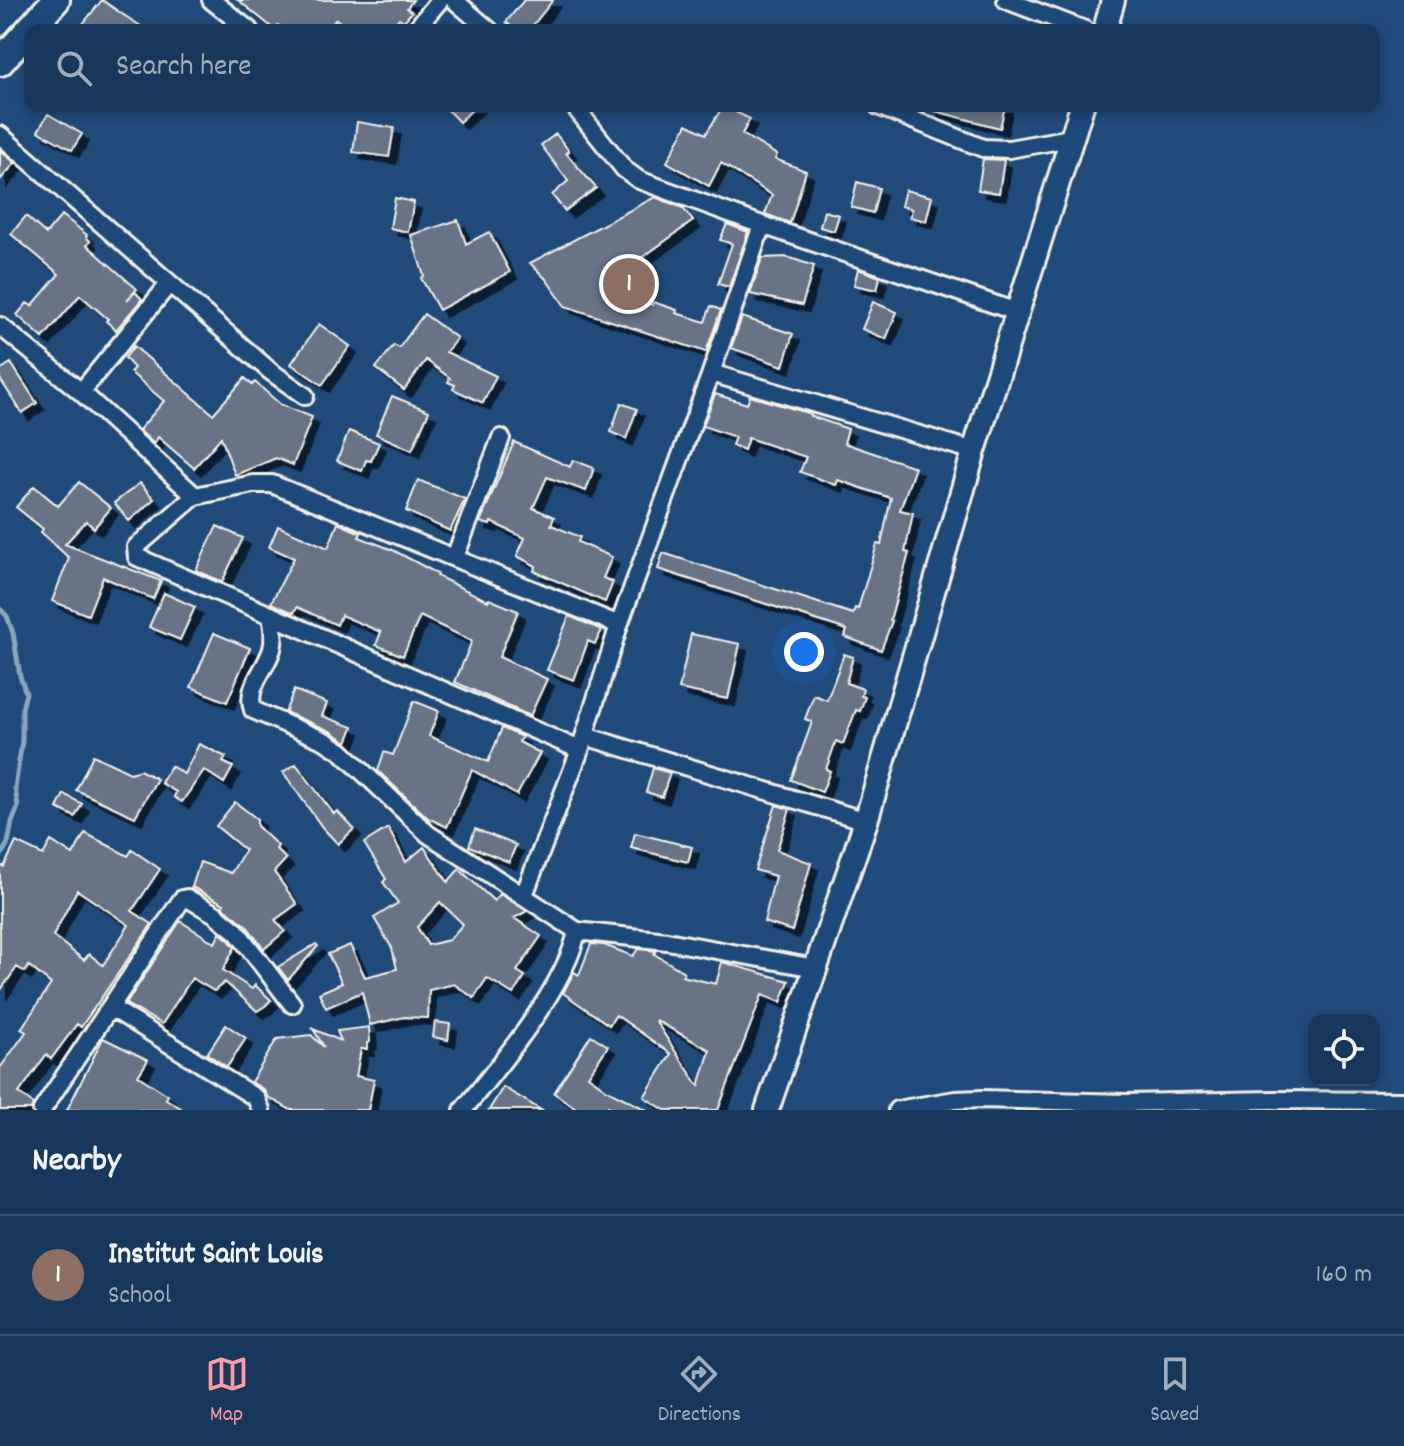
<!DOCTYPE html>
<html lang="en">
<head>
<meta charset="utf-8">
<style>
	:root { --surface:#17385c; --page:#244365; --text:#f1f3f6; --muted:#9eacbb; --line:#365272; --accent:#ff9aa2 }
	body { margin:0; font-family:Dekko,sans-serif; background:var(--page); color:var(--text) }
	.controls { position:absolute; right:24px; bottom:24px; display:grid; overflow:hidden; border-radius:16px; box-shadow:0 4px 12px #0003 }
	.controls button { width:72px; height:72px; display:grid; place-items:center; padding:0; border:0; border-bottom:2px solid var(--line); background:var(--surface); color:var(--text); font:40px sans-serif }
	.you { position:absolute; left:804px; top:652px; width:28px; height:28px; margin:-20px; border:6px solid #fff; border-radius:50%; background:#1a73e8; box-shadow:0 0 0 12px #1a73e833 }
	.badge { display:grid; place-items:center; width:52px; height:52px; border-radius:50%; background:var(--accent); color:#fff; font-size:26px; font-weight:700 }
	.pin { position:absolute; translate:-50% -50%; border:4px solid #fff; box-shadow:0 2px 8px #0006 }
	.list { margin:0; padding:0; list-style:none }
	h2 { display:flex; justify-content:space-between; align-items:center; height:104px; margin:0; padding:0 32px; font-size:34px }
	h2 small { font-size:26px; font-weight:400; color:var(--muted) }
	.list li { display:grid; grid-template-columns:52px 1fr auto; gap:24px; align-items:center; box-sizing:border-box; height:120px; padding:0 32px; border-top:2px solid var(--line) }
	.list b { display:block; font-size:30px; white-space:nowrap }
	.list p { margin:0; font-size:26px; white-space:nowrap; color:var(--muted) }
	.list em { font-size:26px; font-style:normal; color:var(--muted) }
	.icon { flex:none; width:44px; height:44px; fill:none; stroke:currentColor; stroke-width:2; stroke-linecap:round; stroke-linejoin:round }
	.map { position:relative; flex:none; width:1404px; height:1110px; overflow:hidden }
	.search { position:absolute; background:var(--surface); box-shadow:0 4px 12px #0003; left:24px; right:24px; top:24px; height:88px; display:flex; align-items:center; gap:20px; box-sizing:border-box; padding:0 28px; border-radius:16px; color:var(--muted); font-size:30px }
	.sheet { height:224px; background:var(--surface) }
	nav { display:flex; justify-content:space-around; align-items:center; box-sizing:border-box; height:112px; border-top:2px solid var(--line); background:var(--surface); font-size:22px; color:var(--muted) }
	nav a { display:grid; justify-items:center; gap:4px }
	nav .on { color:var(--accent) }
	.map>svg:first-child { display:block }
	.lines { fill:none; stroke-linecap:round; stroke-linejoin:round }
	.stream { stroke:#89a7bc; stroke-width:5 }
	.building { fill:#677386; stroke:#f4f1e8; stroke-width:2; fill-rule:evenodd; filter:url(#shadow) }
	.minor-casing { stroke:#f4f1e8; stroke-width:22 }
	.secondary-casing { stroke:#f4f1e8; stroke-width:28 }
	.primary-casing { stroke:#f4f1e8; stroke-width:32 }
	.minor { stroke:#1f4a7a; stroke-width:16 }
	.secondary { stroke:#1f4a7a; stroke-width:22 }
	.primary { stroke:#1f4a7a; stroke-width:26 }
</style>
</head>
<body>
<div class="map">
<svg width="1404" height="1110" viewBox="0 0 1404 1110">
	<defs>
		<filter id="shadow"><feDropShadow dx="7" dy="7" stdDeviation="0" flood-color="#0009"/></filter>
	</defs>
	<rect width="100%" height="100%" fill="#1f4a7a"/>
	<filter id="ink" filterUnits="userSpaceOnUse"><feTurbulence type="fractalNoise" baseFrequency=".0125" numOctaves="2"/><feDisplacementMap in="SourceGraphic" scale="16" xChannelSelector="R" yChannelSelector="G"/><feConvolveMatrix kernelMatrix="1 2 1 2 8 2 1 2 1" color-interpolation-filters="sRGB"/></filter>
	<g filter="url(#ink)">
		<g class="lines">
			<!-- stream -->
			<path class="stream" d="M0 609 7 616 13 633 20 676 26 693 22 709V741L15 788 18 807 12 822 8 843 0 857"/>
		</g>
		<!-- building -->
		<path class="building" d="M102 0 122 14 147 30H78Z
			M238 0H413L407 8 412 12 404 21 399 18 389 30H350L336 19 327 30H284L278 25 274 29Z
			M524 0H553L529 30H516L506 22Z
			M444 106H476L459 122Z
			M723 106 750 119 742 134 777 155 775 159 806 171 790 223 765 214 772 195 721 163 709 186 667 162 687 124 706 134Z
			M931 106H1005L1000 128 931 110Z
			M48 114 82 134 72 150 38 131Z
			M357 122 394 128 389 157 353 152Z
			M556 134 569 151 566 153 596 188 565 211 552 195 568 181 541 145Z
			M0 150 15 163 0 180Z
			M983 159 1004 160 999 193 978 190Z
			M857 182 879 188 873 213 851 207Z
			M905 190 932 197 926 221 910 217 912 209 901 206Z
			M655 197 683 208 693 221 601 287 652 305 653 302 677 310 676 313 705 322 711 306 721 310 706 352 565 306 546 279 530 263Z
			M395 198 414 202 408 232 390 228Z
			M824 211 839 215 834 231 820 227Z
			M62 215 87 235 86 237 90 241 87 245 137 289 127 300 135 292 142 299 116 330 106 321 108 319 80 295 43 338 17 315 27 303 32 306 59 274 11 234 26 216 46 234Z
			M458 220 466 244 489 232 510 272 439 310 421 278 424 276 411 235Z
			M727 224 748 232 729 287 718 284 732 244 720 240Z
			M787 257 814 266 802 305 750 294 762 258Z
			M858 269 880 277 877 290 854 285Z
			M873 302 897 312 886 339 862 329Z
			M424 314 457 338 446 352 496 376 483 403 453 389 455 385 448 382 450 378 426 360 404 390 376 368 394 345 399 348Z
			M742 317 793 334 783 366 731 348Z
			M319 324 350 346 322 385 291 364Z
			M134 346 213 414 245 378 252 385 255 382 281 405 312 417 293 465 276 458 235 475 221 437 194 468 158 437 154 444 139 430 164 401 130 372 134 368 125 358Z
			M11 363 37 403 22 413 0 379V370Z
			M715 394 747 404 750 396 811 414 810 416 848 429 844 443 915 467 900 510 913 513 905 552 909 553 890 620 892 621 881 650 845 637 847 630 658 569 663 553 853 614 855 608 858 609 877 544 881 545 891 498 838 480 836 485 800 472 806 457 748 438 744 450 732 445 735 437 703 426Z
			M392 396 429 411 412 450 376 434Z
			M621 403 637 409 626 439 611 432Z
			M349 431 379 443 371 461 366 460 362 471 337 461Z
			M514 442 570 467 573 460 594 468 586 491 547 477 533 508 554 517 551 525 580 537 578 542 612 557 603 578 613 582 605 602 534 571 536 566 517 556 525 538 491 522 490 525 480 522Z
			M418 480 465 499 450 531 406 511Z
			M79 482 111 508 94 528 86 521 65 544 161 581 153 599 103 577 88 615 52 601 69 558 41 532 43 529 16 507 34 486 58 506Z
			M140 483 154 499 129 521 114 503Z
			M338 523 361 533 359 537 393 550 438 574 437 576 488 601 489 599 518 611 499 657 547 679 530 716 455 682 472 641 420 616 403 656 376 645 381 632 341 615 337 625 297 607 294 613 271 603 294 558 269 547 278 526 328 548Z
			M217 526 243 538 222 582 196 570Z
			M164 593 195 607 180 640 149 627Z
			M569 616 602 630 595 644 588 641 574 680 547 670Z
			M214 633 250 648 227 702 191 687Z
			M691 634 740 644 728 699 679 689Z
			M844 654 853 657 846 683 863 689 861 696 865 697 860 711 856 710 843 744 836 741 826 769 830 771 822 792 791 780 812 722 805 719 814 695 827 700Z
			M294 690 327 703 322 716 353 727 347 742 330 731 285 712Z
			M414 701 439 711 429 736 488 762 502 728 522 737 519 742 540 753 517 795 472 770 447 827 428 818 378 771 384 752 393 755Z
			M199 744 226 757 223 762 233 767 224 783 204 770 182 802 174 797 176 792 161 783 171 766 184 774Z
			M93 755 130 773 140 770 157 779 135 817 76 790Z
			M296 764 334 814 337 811 354 829 338 844 322 827 283 772Z
			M653 768 670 773 662 797 646 792Z
			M64 794 82 804 75 817 57 808Z
			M235 802 257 819V826L278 846 276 849 286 859 274 872 297 904 275 920 285 931 264 949 246 925 222 906 224 904 192 887 200 862 231 873 245 850 216 826Z
			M776 805 790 809 777 850 811 863 792 931 764 922 775 876 755 870Z
			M388 828 406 862 424 847 448 882 459 869 494 901 500 894 527 911 514 918 541 936 517 971 525 976 513 994 487 978 474 998 454 984 429 990 428 1018 404 1017 370 1025 362 992 326 1008 319 993 342 983 328 954 350 945 365 977 397 969 392 948 374 918 398 903 383 882 386 879 364 843ZM440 902 463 924 449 940 428 945 417 927Z
			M475 829 516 845 509 862 469 846Z
			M85 833 128 856 132 850 160 869 132 911 152 924 81 1027 77 1024 51 1059 46 1055 19 1093 33 1104 31 1110H0V1068L26 1032 21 1029 51 984 29 966 25 972 17 967 0 991V865L4 867 16 842 43 855 51 841 73 855ZM77 890 129 925 103 965 89 954 84 960 53 936Z
			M635 833 692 847 688 862 631 848Z
			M180 921 215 943 220 933 229 940 235 947 223 970 252 989 255 985 271 1000 265 1006 257 1011 225 982 214 991 192 978 162 1024 126 1004Z
			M316 944 318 946 288 980 278 967Z
			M591 944 604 945 633 956 638 949 656 951 654 954 684 972 682 976 716 984 722 962 789 981 781 1002 762 995 718 1110H665L644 1097 671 1054 616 1015 609 1025 563 993 574 972 579 975ZM655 1020 710 1050 699 1086 681 1060Z
			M435 1022 450 1024 448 1040 433 1037Z
			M226 1025 246 1038 227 1067 207 1054Z
			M369 1027 370 1042 367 1043V1049H361L356 1076 374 1080 368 1110H291L268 1097 263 1089 251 1082 277 1039 311 1035 324 1047 313 1029 341 1041 337 1031Z
			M591 1035 608 1046 588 1076 609 1091 647 1110H617L608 1106 606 1110H579L554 1093Z
			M103 1038 148 1060 138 1076 168 1095 166 1099 184 1110H67Z
			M503 1087 541 1110H489Z"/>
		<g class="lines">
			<defs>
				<path id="minor" d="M211 0 249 30
					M454 0 489 30
					M1006 0 1085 30
					M415 30 440 0
					M574 106 624 169 639 180 762 225 1017 312
					M878 106 983 148 1009 149 1071 138
					M0 135 270 371 305 396
					M0 326 81 392 195 496 253 484H272L619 625
					M711 373 974 451
					M81 392 169 284
					M195 496 136 547 137 557 580 750
					M455 557 501 438
					M271 615C273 626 275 638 272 649 266 670 245 687 253 710L325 741 342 752 428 834 577 931 667 941 815 968
					M585 736 866 821
					M524 895 580 750 619 625 711 373 762 225
					M110 1007 256 1098 261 1110
					M42 1110 182 899 187 898 215 914 237 932 292 1004
					M463 1110C499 1066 567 985 577 931
					M897 1110 955 1100 981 1099 1126 1103 1272 1100 1404 1101"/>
				<path id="secondary" d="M1105 30 1113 0
					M767 1110 866 821 974 451 1082 106"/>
				<path id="primary" d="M0 62 56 0"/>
			</defs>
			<!-- minor casing -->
			<use href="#minor" class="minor-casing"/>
			<!-- secondary casing -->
			<use href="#secondary" class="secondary-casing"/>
			<!-- primary casing -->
			<use href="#primary" class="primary-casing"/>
			<!-- minor -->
			<use href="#minor" class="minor"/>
			<!-- secondary -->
			<use href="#secondary" class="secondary"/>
			<!-- primary -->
			<use href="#primary" class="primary"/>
		</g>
	</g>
</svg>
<div class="controls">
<button><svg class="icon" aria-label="locate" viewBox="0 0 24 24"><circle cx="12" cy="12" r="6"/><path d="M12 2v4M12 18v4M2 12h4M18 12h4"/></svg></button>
</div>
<div class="you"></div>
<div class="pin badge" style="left:629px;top:284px;background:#8d6e63">1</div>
<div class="search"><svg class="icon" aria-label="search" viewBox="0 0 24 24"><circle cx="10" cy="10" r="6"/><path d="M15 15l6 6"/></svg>Search here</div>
</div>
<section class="sheet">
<h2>Nearby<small></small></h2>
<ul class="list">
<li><span class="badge" style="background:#8d6e63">1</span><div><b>Institut Saint Louis</b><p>School</p></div><em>160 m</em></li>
</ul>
</section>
<nav>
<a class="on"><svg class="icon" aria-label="map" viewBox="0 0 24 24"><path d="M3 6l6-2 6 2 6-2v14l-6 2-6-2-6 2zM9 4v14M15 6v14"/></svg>Map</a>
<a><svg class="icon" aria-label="directions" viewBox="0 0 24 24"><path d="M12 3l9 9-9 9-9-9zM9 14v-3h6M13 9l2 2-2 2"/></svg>Directions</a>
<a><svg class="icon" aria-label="saved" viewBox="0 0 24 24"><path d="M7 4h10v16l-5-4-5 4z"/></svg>Saved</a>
</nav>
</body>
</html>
